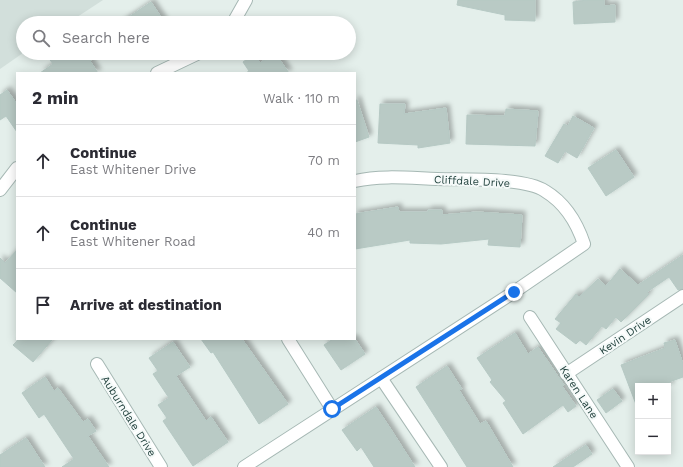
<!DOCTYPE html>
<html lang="en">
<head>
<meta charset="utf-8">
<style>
	:root { --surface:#fff; --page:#f7f7f7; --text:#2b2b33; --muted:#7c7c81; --line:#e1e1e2 }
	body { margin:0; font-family:"Work Sans",sans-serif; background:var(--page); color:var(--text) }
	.controls { position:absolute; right:12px; bottom:12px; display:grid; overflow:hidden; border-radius:0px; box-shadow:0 2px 10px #0003 }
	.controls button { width:36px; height:36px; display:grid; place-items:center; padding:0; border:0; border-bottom:1px solid var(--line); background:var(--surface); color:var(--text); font:20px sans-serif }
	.stop { position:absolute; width:12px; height:12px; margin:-9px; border:3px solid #1a73e8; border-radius:50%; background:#fff }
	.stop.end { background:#1a73e8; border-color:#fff; box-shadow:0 1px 4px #0008 }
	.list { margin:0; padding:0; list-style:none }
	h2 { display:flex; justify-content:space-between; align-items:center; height:52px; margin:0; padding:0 16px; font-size:17px }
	h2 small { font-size:13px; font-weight:400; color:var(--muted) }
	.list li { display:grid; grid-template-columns:26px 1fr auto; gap:12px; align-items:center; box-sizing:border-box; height:72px; padding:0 16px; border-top:1px solid var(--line) }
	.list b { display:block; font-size:15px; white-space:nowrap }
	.list p { margin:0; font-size:13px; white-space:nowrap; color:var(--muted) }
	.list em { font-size:13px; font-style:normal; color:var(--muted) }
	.icon { flex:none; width:22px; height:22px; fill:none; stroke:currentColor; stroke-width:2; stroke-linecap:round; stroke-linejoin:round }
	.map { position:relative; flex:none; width:683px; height:467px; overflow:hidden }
	.search { position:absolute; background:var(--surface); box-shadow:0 2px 10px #0003; left:16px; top:16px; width:340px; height:44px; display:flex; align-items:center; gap:10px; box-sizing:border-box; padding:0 14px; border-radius:22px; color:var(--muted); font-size:15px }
	.panel { position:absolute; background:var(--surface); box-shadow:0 2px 10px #0003; left:16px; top:72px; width:340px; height:268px; border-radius:0px }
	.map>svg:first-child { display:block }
	.built { fill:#d2dfdb }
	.building { fill:#b9cac5; stroke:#b6c9c4; filter:url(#shadow) }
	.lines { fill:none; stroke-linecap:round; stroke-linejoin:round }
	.minor-casing { stroke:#a6b8b4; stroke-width:14 }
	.minor { stroke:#fff; stroke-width:12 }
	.route { stroke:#1a73e8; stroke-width:5 }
	.labels { text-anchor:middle; stroke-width:4; stroke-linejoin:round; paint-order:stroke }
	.street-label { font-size:11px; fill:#22423e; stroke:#f5faf9 }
</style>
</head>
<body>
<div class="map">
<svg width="683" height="467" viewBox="0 0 683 467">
	<defs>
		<filter id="shadow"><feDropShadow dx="3.5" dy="-3.5" stdDeviation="2" flood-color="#0004"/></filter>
	</defs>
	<rect width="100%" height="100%" fill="#e4efeb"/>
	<!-- built -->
	<path class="built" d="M0 0H103L68 23H23V53L0 69Z"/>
	<!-- building -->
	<path class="building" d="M458 0H535V21L505 20V15L457 5Z
		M587 0H604V6L615 5V22L574 24 573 2Z
		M151 2 165 23H120Z
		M45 53H101L90 61 98 73H40L53 64Z
		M275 53 289 73H246L249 71 243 62 254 54 260 63Z
		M7 90 17 104V132L6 116 0 120V95Z
		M355 100H357L369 137 355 142Z
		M380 104H405L404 114 446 108 450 143 418 148V145L378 143Z
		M506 109 538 111 535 146 466 144 467 115 505 116Z
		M573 116 594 128 577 158 565 151 558 163 545 156 564 124 568 126Z
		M616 150 634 177 606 196 588 168Z
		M398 207 399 212H428V210H442V215L477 212 522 215 520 247 488 245 489 239 441 244 410 243V240L355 249V214Z
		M17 250V293L0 278V258L5 263Z
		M683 255V289L678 290 669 277 647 292 649 294 621 322 616 317 606 329 602 326 586 345 580 340 576 344 556 329 561 323 555 319 576 294 579 297 598 279 606 286 620 269 638 285Z
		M515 333 528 354 538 347 564 385 562 386 576 406 568 412 563 405 523 434 503 403 506 401 490 382 492 380 477 358Z
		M19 339H53L33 362 13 345Z
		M201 339H242L288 404 259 424 213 352 211 353Z
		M333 339H355L365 354 341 370 324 345Z
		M675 340 683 364V377L669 382 671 386H638L637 407 621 365 665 348 664 343Z
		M173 342 190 367 176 376 206 421 211 417 228 442 193 466 163 421 167 418 158 405 169 398 153 374 158 371 149 358Z
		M447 366 462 389 459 390 480 424 486 421 513 467H467L416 387Z
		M45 377 54 391 58 388 83 422 88 419 96 431 88 436 109 467H62L74 459 44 414 39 418 22 393Z
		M613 389 622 401 606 413 597 400Z
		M376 407 390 428 415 467H374L361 447 357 451 342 430Z
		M26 438 45 467H0V455Z
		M586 445 592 454 573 467H553Z"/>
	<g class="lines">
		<defs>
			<path id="minor" d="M233 23 246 0
				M157 73 199 53
				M0 190 17 168
				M530 317 628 467
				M288 339 332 409
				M97 364 161 467
				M566 374 683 296
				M381 378 441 467
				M244 467 514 292 584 244C577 223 565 203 545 191 524 177 463 180 437 179 409 178 382 175 355 181"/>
		</defs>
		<!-- minor casing -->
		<use href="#minor" class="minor-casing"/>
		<!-- minor -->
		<use href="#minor" class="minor"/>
	</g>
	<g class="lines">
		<!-- route -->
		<path class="route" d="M332 409 514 292"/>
	</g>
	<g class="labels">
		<!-- street labels -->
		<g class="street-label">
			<text transform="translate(472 181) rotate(3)" y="4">Cliffdale Drive</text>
			<text transform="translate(625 335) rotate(-34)" y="4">Kevin Drive</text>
			<text transform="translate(579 392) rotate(57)" y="4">Karen Lane</text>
			<text transform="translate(129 416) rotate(58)" y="4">Auburndale Drive</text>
		</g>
	</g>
</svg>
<div class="controls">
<button>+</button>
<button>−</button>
</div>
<div class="stop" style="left:332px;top:409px"></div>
<div class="stop end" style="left:514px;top:292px"></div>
<div class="search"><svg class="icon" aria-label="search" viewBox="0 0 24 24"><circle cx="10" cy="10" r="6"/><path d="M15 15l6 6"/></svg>Search here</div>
<section class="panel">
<h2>2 min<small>Walk · 110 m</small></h2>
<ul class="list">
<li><svg class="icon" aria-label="ahead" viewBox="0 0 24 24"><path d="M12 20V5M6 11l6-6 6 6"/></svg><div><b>Continue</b><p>East Whitener Drive</p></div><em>70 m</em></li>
<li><svg class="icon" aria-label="ahead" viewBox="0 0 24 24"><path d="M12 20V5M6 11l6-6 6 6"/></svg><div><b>Continue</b><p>East Whitener Road</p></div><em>40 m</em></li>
<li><svg class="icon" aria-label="arrive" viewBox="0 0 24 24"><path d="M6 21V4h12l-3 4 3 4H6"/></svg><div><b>Arrive at destination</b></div></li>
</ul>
</section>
</div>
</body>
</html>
